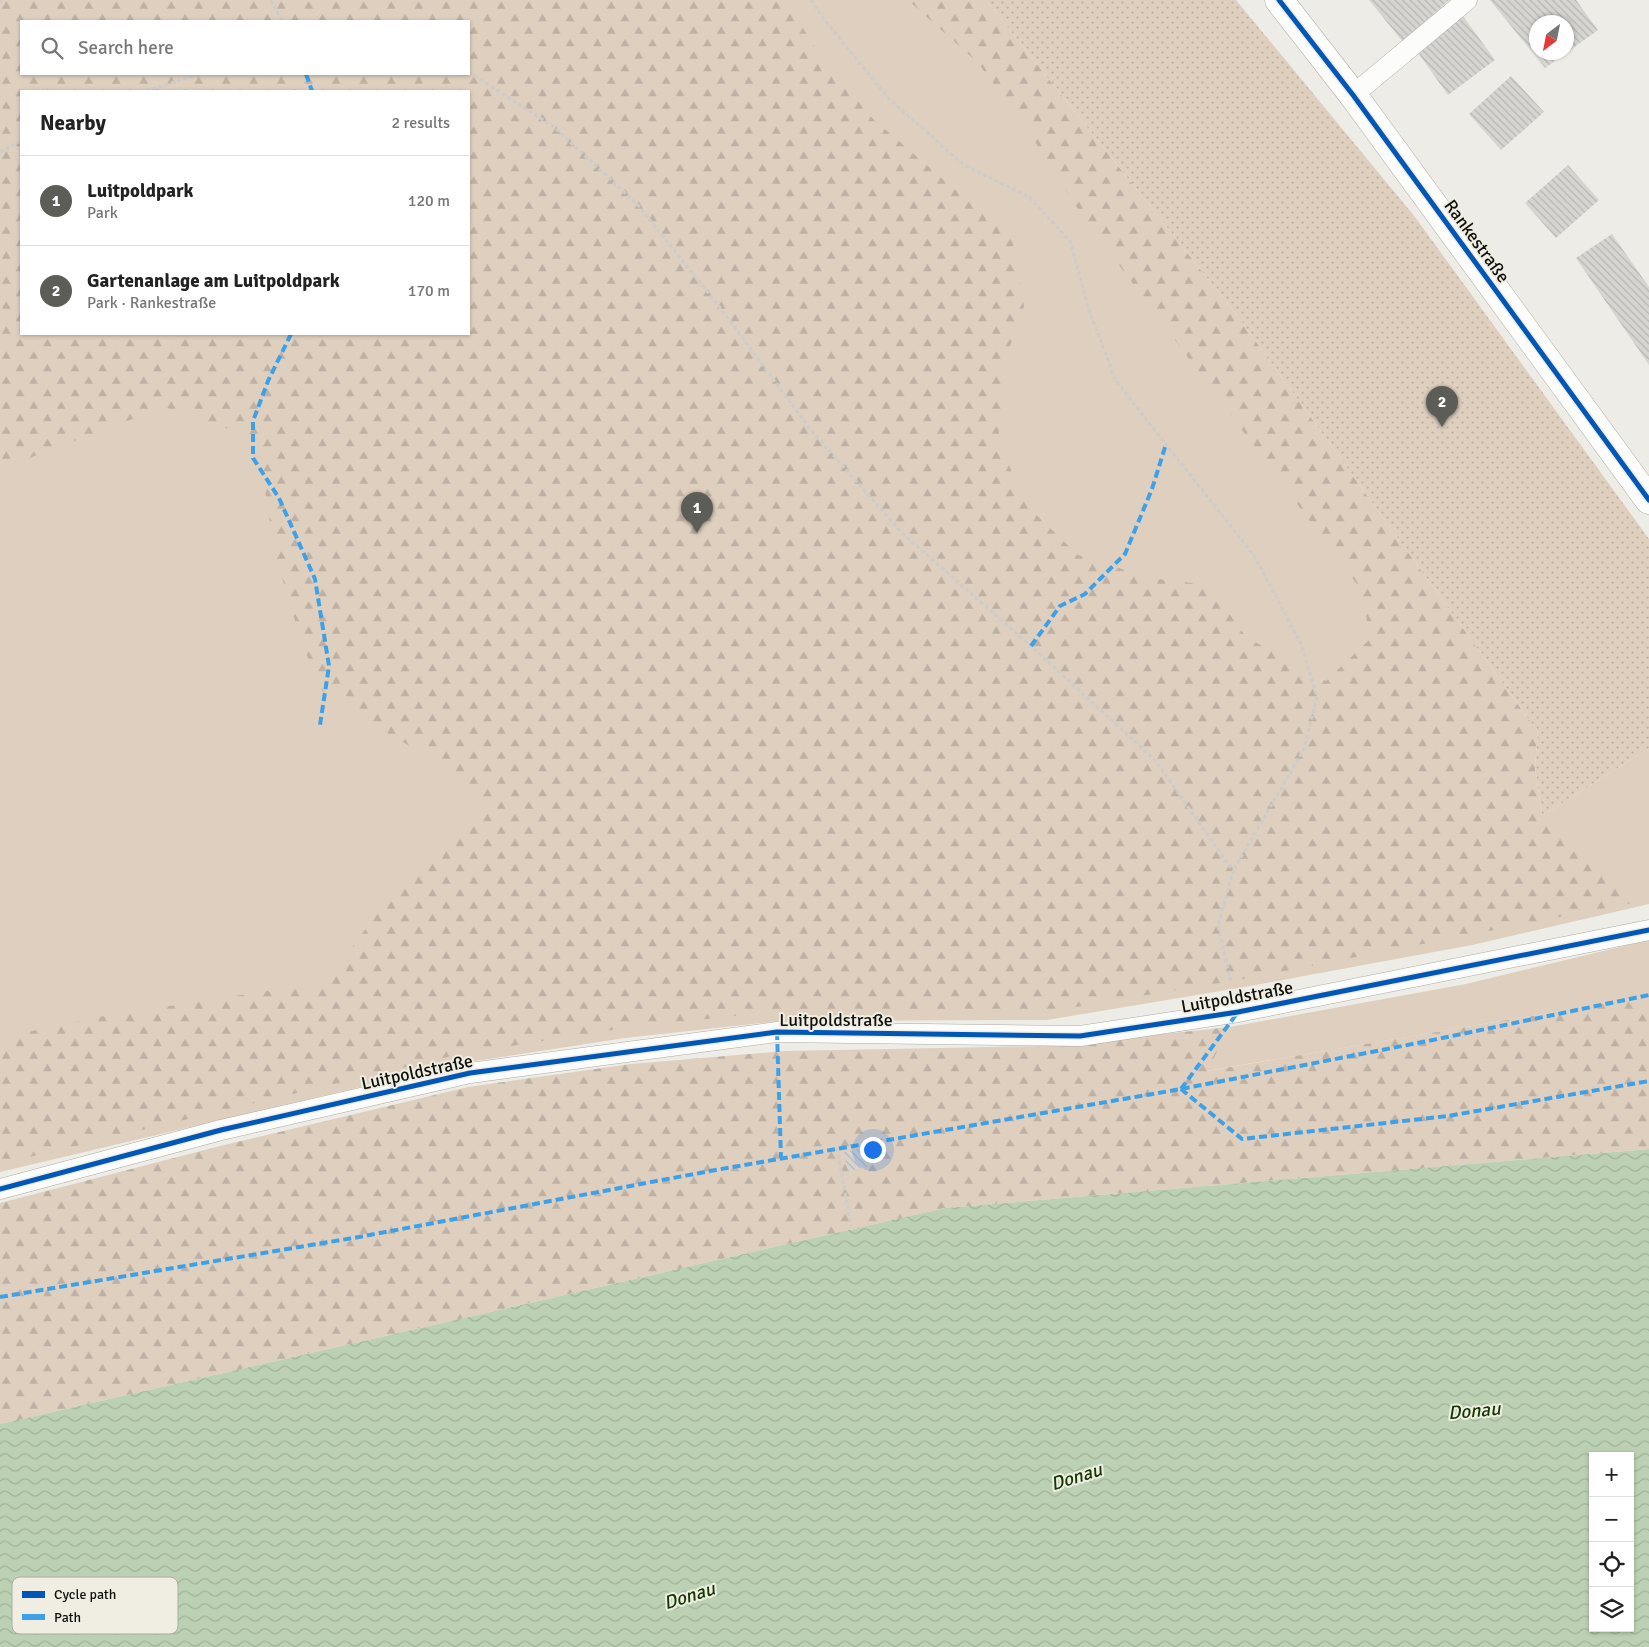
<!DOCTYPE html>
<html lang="en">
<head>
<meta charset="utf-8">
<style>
	:root { --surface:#fff; --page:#f2f2f2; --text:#222; --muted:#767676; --line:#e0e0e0; --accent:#5d5d58 }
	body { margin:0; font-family:Signika,sans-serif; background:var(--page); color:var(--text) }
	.controls { position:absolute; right:15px; bottom:15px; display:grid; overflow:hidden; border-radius:0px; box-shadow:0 1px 4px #0004 }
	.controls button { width:45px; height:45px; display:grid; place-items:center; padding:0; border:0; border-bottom:1px solid var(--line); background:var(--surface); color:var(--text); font:25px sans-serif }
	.compass { position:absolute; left:1529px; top:15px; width:45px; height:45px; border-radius:50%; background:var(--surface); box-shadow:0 1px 4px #0004; rotate:212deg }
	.you { position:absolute; left:872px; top:1149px; width:18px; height:18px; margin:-12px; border:4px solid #fff; border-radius:50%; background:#1a73e8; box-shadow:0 0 0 8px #1a73e833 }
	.badge { display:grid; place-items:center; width:32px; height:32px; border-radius:50%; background:var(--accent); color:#fff; font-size:16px; font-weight:700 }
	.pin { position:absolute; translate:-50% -41px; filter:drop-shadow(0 1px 2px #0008) }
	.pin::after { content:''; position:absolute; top:26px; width:18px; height:15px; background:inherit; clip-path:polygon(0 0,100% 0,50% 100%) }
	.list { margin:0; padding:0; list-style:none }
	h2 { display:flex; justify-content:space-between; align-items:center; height:65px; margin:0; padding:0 20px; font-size:21px }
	h2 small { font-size:16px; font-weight:400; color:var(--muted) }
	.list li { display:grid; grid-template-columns:32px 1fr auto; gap:15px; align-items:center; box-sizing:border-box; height:90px; padding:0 20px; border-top:1px solid var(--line) }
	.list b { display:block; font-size:19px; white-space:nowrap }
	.list p { margin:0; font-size:16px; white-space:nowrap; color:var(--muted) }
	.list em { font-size:16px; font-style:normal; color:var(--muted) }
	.icon { flex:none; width:28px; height:28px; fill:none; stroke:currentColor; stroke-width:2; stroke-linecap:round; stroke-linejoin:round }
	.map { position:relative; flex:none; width:1649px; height:1647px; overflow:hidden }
	.search { position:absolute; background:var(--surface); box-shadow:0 1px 4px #0004; left:20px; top:20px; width:450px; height:55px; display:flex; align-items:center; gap:12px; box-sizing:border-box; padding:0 18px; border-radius:0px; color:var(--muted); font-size:19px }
	.panel { position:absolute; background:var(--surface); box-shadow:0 1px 4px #0004; left:20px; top:90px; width:450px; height:245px; border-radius:0px }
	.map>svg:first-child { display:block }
	.green { fill:#dfcfbf; fill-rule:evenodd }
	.forest { fill:url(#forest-firs); fill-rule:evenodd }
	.garden { fill:url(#garden-dots) }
	.water { fill:url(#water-waves); fill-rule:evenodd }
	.building { fill:url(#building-back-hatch); fill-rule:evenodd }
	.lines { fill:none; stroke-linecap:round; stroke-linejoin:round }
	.service-casing { stroke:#acaba7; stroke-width:21 }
	.minor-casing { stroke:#acaba7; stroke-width:29 }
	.path { stroke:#cdccca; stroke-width:3; stroke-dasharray:4 2.5; stroke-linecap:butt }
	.service { stroke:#fcfcfb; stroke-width:20 }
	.minor { stroke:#fcfcfb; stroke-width:28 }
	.quiet { stroke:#3da1e9; stroke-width:4; stroke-dasharray:8 4; stroke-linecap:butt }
	.cycleway-casing { stroke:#f0eee3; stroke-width:8 }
	.cycleway { stroke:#0057b8; stroke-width:5 }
	.labels { text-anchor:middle; stroke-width:4; stroke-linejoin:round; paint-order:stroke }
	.street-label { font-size:18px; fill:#10100c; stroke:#f0eee3 }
	.water-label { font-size:19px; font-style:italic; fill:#123a00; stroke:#f0eee3 }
	.key { fill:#f0eee3; stroke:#adaba2; stroke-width:1 }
	.key-label { font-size:14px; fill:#10100c }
</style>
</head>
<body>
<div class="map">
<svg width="1649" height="1647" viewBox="0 0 1649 1647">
	<defs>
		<pattern id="forest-firs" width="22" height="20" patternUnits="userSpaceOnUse" patternTransform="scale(1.25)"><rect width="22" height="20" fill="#dfcfbf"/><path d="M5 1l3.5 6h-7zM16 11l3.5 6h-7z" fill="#beb1a3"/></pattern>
		<pattern id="garden-dots" width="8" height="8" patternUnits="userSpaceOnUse" patternTransform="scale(1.25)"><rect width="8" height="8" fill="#dfcfbf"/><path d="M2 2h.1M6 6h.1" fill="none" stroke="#beb1a3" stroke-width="1.8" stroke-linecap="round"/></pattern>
		<pattern id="water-waves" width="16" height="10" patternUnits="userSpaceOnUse" patternTransform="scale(1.25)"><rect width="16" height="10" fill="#bcd1b3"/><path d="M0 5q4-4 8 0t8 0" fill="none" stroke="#a1b299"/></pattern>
		<pattern id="building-back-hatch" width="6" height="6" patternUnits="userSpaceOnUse" patternTransform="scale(1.25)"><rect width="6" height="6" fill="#d7d5d1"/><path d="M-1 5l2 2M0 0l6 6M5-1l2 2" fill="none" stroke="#b8b6b2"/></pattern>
	</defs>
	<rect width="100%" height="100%" fill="#edece6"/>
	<!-- green -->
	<path class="green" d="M0 0H986L1542 816 1649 748V904L1472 945 1239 988 1047 1020 780 1021 625 1038 462 1063 0 1172ZM21 21H469V74H21ZM21 91H469V334H21Z
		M1649 940V996L1206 1071 1230 1027 1466 984Z"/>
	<!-- forest -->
	<path class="forest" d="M0 0H785L818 52 873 119 1012 238 1024 306 1008 352 998 440 1027 506 1078 555 1150 578 1209 585 1246 637 1326 681 1370 639 1362 591 1081 214 1027 129 978 63 908 0H986L1236 314 1538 732 1535 767 1542 816 1642 901 1243 979 1045 1012 780 1011 625 1028 460 1054 0 1164V1038L92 1018 326 982 387 900 472 826 481 799 436 761 354 714 320 689 300 637 275 554 261 466 249 436 164 407 32 457 0 476ZM21 21H469V74H21ZM21 91H469V334H21Z
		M1649 996V1149L945 1208 0 1424V1203L220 1146 468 1087 631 1064 785 1051 1048 1046 1230 1027 1207 1071Z"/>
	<!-- garden -->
	<path class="garden" d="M986 0H1236L1415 217 1649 539V748L1542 816 1535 767 1538 732 1236 314Z"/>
	<!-- water -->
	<path class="water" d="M1649 1149V1647H0V1424L945 1208ZM1593 1456H1630V1628H1593Z"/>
	<!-- building -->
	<path class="building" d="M1369 0H1449L1403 42Z
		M1490 0H1576L1598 30 1545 68ZM1536 22H1566V52H1536Z
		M1463 16 1495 60 1448 95 1416 50Z
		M1511 76 1544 112 1501 150 1469 114Z
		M1568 165 1599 200 1556 238 1525 203Z
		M1612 234 1649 287V365L1576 258Z
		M863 1148 867 1167 848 1171 844 1152Z"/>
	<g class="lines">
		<defs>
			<path id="service" d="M1353 95 1467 0
				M0 1189 221 1130 470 1073 777 1032 1080 1036 1238 1012 1649 930"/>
			<path id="minor" d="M1279 0 1353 95 1649 500"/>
		</defs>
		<!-- service casing -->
		<use href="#service" class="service-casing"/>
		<!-- minor casing -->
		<use href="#minor" class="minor-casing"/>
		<!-- path -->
		<path class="path" d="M271 0 282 21
			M811 0 823 18 889 99 964 165 1029 197 1070 241 1089 310 1116 381 1255 557 1301 644 1317 697 1304 749 1233 871
			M0 2 1 0
			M469 72 554 127 637 204 718 305 811 430 903 534 1031 646 1155 760 1233 871 1218 926 1231 982
			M146 91 200 74
			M0 152 21 141
			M837 1148 851 1226"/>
		<!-- service -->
		<use href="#service" class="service"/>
		<!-- minor -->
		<use href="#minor" class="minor"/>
		<!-- quiet -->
		<path class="quiet" d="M306 74 312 91
			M291 334 268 381 253 421V458L279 498 315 579 329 666 320 725
			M1031 646 1060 606 1085 594 1125 554 1152 489 1166 444
			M777 1032 781 1158
			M1181 1089 1242 1139 1448 1116 1649 1081
			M1181 1089 1238 1012
			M0 1297 359 1237 710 1171 1181 1089 1428 1041 1649 995"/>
		<defs>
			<path id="cycleway" d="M1279 0 1353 95 1649 500
				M0 1189 221 1130 470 1073 777 1032 1080 1036 1238 1012 1649 930"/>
		</defs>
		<!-- cycleway casing -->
		<use href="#cycleway" class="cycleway-casing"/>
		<!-- cycleway -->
		<use href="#cycleway" class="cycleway"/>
	</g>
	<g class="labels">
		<!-- street labels -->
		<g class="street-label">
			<text transform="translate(1477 241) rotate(54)" y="6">Rankestraße</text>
			<text transform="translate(1237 997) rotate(-10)" y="6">Luitpoldstraße</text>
			<text x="836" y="1026">Luitpoldstraße</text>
			<text transform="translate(417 1072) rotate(-12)" y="6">Luitpoldstraße</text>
		</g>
		<!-- water labels -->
		<g class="water-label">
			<text transform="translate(1474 1410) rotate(-5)" y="7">Donau</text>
			<text transform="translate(1076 1476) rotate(-17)" y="7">Donau</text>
			<text transform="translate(689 1595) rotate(-17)" y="7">Donau</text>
		</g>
	</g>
	<!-- legend -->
	<rect x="12" y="1577" width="166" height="57" rx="8" class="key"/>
	<rect x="22" y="1591" width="23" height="7" fill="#0057b8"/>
	<rect x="22" y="1614" width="23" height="6" fill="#3da1e9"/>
	<g class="key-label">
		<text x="54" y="1599">Cycle path</text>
		<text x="54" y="1622">Path</text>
	</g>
</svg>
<div class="controls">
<button>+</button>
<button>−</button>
<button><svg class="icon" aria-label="locate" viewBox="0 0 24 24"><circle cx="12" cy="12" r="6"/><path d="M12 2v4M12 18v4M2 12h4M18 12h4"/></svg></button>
<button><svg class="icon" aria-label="layers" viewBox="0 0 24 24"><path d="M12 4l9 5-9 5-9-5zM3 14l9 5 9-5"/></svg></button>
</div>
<svg class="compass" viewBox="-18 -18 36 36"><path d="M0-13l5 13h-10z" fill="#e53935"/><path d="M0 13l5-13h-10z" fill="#767676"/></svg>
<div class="you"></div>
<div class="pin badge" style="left:697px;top:533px">1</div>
<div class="pin badge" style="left:1442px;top:427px">2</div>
<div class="search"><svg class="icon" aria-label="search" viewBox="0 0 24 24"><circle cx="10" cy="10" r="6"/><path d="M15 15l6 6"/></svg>Search here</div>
<section class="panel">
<h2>Nearby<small>2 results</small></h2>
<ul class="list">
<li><span class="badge">1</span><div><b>Luitpoldpark</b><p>Park</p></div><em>120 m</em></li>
<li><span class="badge">2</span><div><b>Gartenanlage am Luitpoldpark</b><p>Park · Rankestraße</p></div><em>170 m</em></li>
</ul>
</section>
</div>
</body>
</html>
